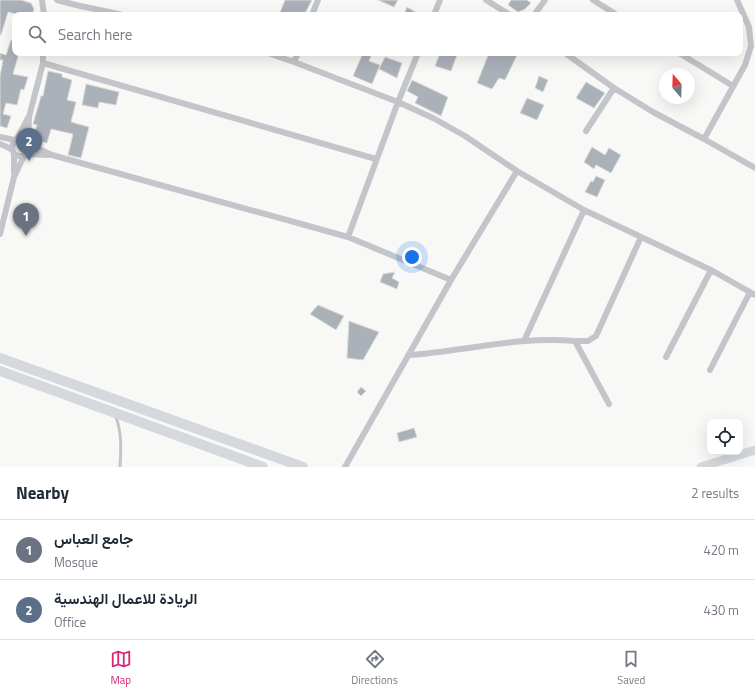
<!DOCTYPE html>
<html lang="en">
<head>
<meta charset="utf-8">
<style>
	:root { --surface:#fff; --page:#f6f6f7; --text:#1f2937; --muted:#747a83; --line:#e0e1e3; --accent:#db2777 }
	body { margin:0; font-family:"Titillium Web",Vazirmatn,sans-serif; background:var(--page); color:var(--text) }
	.controls { position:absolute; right:12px; bottom:12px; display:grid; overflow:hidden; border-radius:8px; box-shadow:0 4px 16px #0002 }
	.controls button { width:36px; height:36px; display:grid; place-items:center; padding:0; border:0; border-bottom:1px solid var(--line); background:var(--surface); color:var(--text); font:20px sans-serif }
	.compass { position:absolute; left:659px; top:68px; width:36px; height:36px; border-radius:50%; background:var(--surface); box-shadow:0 4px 16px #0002; rotate:341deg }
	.you { position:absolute; left:412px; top:257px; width:14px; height:14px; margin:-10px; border:3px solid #fff; border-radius:50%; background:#1a73e8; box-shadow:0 0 0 6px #1a73e833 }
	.badge { display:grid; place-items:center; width:26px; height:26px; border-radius:50%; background:var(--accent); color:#fff; font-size:13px; font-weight:700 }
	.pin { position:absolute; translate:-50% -33px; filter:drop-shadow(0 1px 2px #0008) }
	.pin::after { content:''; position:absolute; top:21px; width:14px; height:12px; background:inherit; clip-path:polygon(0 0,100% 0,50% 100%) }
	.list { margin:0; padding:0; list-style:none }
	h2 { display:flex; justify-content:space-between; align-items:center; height:52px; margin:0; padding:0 16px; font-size:17px }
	h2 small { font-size:13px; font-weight:400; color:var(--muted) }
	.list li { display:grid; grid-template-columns:26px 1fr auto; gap:12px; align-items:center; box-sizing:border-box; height:60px; padding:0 16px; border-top:1px solid var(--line) }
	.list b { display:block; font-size:15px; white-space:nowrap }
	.list p { margin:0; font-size:13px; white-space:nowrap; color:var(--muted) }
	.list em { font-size:13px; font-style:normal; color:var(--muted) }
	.icon { flex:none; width:22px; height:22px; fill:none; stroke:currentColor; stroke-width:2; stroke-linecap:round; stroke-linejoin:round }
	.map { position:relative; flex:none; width:755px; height:467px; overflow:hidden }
	.search { position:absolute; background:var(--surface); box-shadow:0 4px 16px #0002; left:12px; right:12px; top:12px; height:44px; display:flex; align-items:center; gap:10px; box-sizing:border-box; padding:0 14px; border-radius:8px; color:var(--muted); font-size:15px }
	.sheet { height:172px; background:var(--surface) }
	nav { display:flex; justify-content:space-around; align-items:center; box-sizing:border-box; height:56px; border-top:1px solid var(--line); background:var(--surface); font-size:11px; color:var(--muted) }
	nav a { display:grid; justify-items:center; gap:2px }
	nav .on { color:var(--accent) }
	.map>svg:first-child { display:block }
	.building { fill:#abb1b9; stroke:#dadbd9 }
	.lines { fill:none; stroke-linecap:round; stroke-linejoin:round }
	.service { stroke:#c3c5ca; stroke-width:3 }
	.minor { stroke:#c3c5ca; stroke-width:6 }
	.secondary { stroke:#d5d8dd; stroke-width:9 }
	.primary { stroke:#d5d8dd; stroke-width:10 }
</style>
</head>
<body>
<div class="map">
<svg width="755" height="467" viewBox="0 0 755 467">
	<rect width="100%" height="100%" fill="#f8f9f7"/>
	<!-- building -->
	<path class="building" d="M0 0H21L31 3 34 9 32 15H21L8 12 1 35H0Z
		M285 0H312L304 15H279Z
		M378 0H398L394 7Z
		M511 0H527L531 3 525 9 518 12 508 5Z
		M407 7 420 15H404Z
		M11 40 15 41V53H19L13 74 28 77 24 90 21 89 17 105 6 103 3 114 11 116 7 128 0 126V76L3 60H0V53L6 55Z
		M363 53H372L369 61 380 65 372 84 353 76Z
		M440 53H452L457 55 451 71 435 66Z
		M489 53H518L505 80 499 78 492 89 477 83Z
		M385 57 402 63 397 78 379 69Z
		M48 71 62 74V77L72 80 67 100 76 102 71 122 89 127 81 158 68 155 73 134 51 129 47 143 39 141 40 136 34 134 37 125 33 124 41 96H43Z
		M539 76 548 80 543 92 535 88Z
		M412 80 448 97 441 116 415 103 418 97 407 91Z
		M586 82 605 93 594 108 576 98Z
		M86 84 119 92 116 105 99 102 98 108 82 105Z
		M527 98 544 105 537 120 520 113Z
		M592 147 605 155 609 148 621 155 611 173 596 165 594 169 584 162Z
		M596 176 605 180 597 197 585 192 591 181 593 182Z
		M395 272 392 278 399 282 397 289 380 282 383 274Z
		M318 305 344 316 336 330 310 314Z
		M349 321 379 332 363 360 347 358Z
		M361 387 366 391 361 396 357 392Z
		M414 428 417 437 399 442 397 433Z"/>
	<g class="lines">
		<!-- service -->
		<path class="service" d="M116 417C122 434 121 449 120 467"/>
		<!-- minor -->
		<path class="minor" d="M42 0 44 15
			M57 0 76 5 123 15
			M486 0 510 15
			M593 0 617 15
			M312 15 318 0
			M434 15 440 0
			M534 15 545 0
			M268 53 294 62 398 102 433 118 465 136 517 171 584 210 711 270 755 295
			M565 53 614 88 653 112 704 139 755 168
			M679 53 733 86
			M294 62 298 53
			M43 63 376 159
			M586 131 614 88
			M0 137 15 140
			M17 139 28 118
			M704 139 745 65 751 46 749 27 737 0
			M28 142 29 117 43 63V53
			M0 144C4 146 9 147 12 150 16 154 11 152 16 155 24 159 30 152 30 145L26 140 20 138 13 142 12 150
			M30 145 52 155 348 237 451 280
			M14 154V173
			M26 154 48 155
			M0 234 14 177 24 156
			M348 237 398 102 418 53
			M524 341 584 210
			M575 341H588L596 336 641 237
			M409 355C465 351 519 336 575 341L609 404
			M666 357 711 270
			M710 370 750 292
			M345 467 451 280 517 171"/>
		<!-- secondary -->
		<path class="secondary" d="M701 467 755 450"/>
		<!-- primary -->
		<path class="primary" d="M0 358 303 467
			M0 371 263 467"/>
	</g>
</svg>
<div class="controls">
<button><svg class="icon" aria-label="locate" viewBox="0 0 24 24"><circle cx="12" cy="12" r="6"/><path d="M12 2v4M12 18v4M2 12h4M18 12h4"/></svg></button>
</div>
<svg class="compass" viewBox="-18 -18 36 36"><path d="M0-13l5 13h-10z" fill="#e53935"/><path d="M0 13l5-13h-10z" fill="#747a83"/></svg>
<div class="you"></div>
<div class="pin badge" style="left:26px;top:236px;background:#6b7280">1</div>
<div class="pin badge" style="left:29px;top:161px;background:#5c6f8a">2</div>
<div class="search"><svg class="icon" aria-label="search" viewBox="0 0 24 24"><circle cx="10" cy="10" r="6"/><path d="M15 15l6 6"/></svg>Search here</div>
</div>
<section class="sheet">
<h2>Nearby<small>2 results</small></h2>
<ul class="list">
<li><span class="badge" style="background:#6b7280">1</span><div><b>جامع العباس</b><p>Mosque</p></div><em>420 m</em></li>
<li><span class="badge" style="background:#5c6f8a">2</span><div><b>الريادة للاعمال الهندسية</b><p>Office</p></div><em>430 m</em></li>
</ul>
</section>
<nav>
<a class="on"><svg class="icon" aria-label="map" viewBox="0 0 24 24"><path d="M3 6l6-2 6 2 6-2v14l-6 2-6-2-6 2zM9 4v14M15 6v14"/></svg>Map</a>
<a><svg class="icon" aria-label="directions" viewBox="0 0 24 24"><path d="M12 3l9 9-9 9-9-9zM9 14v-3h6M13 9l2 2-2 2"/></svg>Directions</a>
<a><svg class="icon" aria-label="saved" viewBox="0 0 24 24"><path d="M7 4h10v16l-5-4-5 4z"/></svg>Saved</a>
</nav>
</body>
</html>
